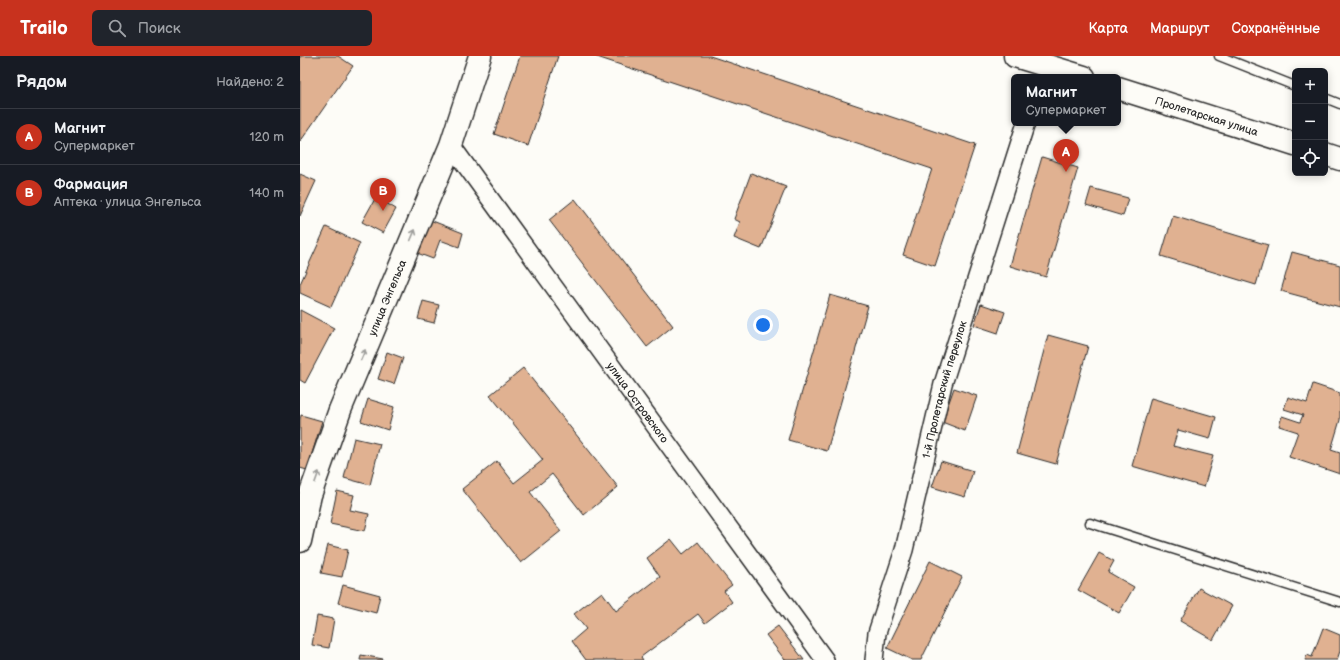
<!DOCTYPE html>
<html lang="ru">
<head>
<meta charset="utf-8">
<style>
	:root { --surface:#171b24; --page:#20242c; --text:#f1f3f6; --muted:#9ea1a6; --line:#363941; --accent:#c8321e }
	body { margin:0; font-family:"Balsamiq Sans",sans-serif; background:var(--page); color:var(--text) }
	.controls { position:absolute; right:12px; top:12px; display:grid; overflow:hidden; border-radius:6px; box-shadow:0 2px 10px #0003 }
	.controls button { width:36px; height:36px; display:grid; place-items:center; padding:0; border:0; border-bottom:1px solid var(--line); background:var(--surface); color:var(--text); font:20px sans-serif }
	.you { position:absolute; left:463px; top:269px; width:14px; height:14px; margin:-10px; border:3px solid #fff; border-radius:50%; background:#1a73e8; box-shadow:0 0 0 6px #1a73e833 }
	.badge { display:grid; place-items:center; width:26px; height:26px; border-radius:50%; background:var(--accent); color:#fff; font-size:13px; font-weight:700 }
	.pin { position:absolute; translate:-50% -33px; filter:drop-shadow(0 1px 2px #0008) }
	.pin::after { content:''; position:absolute; top:21px; width:14px; height:12px; background:inherit; clip-path:polygon(0 0,100% 0,50% 100%) }
	.popup { position:absolute; left:711px; top:18px; width:110px; height:52px; box-sizing:border-box; display:grid; place-content:center; border-radius:6px; background:var(--surface); filter:drop-shadow(0 1px 3px #0005); font-size:13px; white-space:nowrap; color:var(--muted) }
	.popup b { font-size:15px; color:var(--text) }
	.popup::after { content:''; position:absolute; left:50%; top:100%; margin-left:-8px; border:8px solid transparent; border-top-color:var(--surface) }
	.list { margin:0; padding:0; list-style:none }
	h2 { display:flex; justify-content:space-between; align-items:center; height:52px; margin:0; padding:0 16px; font-size:17px }
	h2 small { font-size:13px; font-weight:400; color:var(--muted) }
	.list li { display:grid; grid-template-columns:26px 1fr auto; gap:12px; align-items:center; box-sizing:border-box; height:56px; padding:0 16px; border-top:1px solid var(--line) }
	.list b { display:block; font-size:15px; white-space:nowrap }
	.list p { margin:0; font-size:13px; white-space:nowrap; color:var(--muted) }
	.list em { font-size:13px; font-style:normal; color:var(--muted) }
	.icon { flex:none; width:22px; height:22px; fill:none; stroke:currentColor; stroke-width:2; stroke-linecap:round; stroke-linejoin:round }
	.map { position:relative; flex:none; width:1040px; height:604px; overflow:hidden }
	header { display:flex; align-items:center; gap:24px; box-sizing:border-box; height:56px; padding:0 20px; background:var(--accent); color:#fff }
	header strong { font-size:19px }
	nav { display:flex; gap:22px; margin-inline-start:auto; font-size:14px }
	.search { width:280px; height:36px; background:var(--page); display:flex; align-items:center; gap:10px; box-sizing:border-box; padding:0 14px; border-radius:6px; color:var(--muted); font-size:15px }
	main { display:flex }
	aside { flex:1; background:var(--surface) }
	.map>svg:first-child { display:block }
	.building { fill:#e0b191; stroke:#2b2b2b }
	.lines { fill:none; stroke-linecap:round; stroke-linejoin:round }
	.lane-casing { stroke:#2b2b2b; stroke-width:11 }
	.street-casing { stroke:#2b2b2b; stroke-width:20 }
	.secondary-casing { stroke:#2b2b2b; stroke-width:25 }
	.lane { stroke:#fdfcf7; stroke-width:8 }
	.street { stroke:#fdfcf7; stroke-width:17 }
	.secondary { stroke:#fdfcf7; stroke-width:22 }
	.oneway { stroke:#9e9e9b }
	.labels { text-anchor:middle; stroke-width:3; stroke-linejoin:round; paint-order:stroke }
	.street-label { font-size:11px; fill:#2b2b2b; stroke:#fdfcf7 }
</style>
</head>
<body>
<header>
<strong>Trailo</strong>
<div class="search"><svg class="icon" aria-label="search" viewBox="0 0 24 24"><circle cx="10" cy="10" r="6"/><path d="M15 15l6 6"/></svg>Поиск</div>
<nav><a>Карта</a><a>Маршрут</a><a>Сохранённые</a></nav>
</header>
<main>
<aside>
<h2>Рядом<small>Найдено: 2</small></h2>
<ul class="list">
<li><span class="badge">A</span><div><b>Магнит</b><p>Супермаркет</p></div><em>120 m</em></li>
<li><span class="badge">B</span><div><b>Фармация</b><p>Аптека · улица Энгельса</p></div><em>140 m</em></li>
</ul>
</aside>
<div class="map">
<svg width="1040" height="604" viewBox="0 0 1040 604">
	<rect width="100%" height="100%" fill="#fdfcf7"/>
	<filter id="ink" filterUnits="userSpaceOnUse"><feTurbulence type="fractalNoise" baseFrequency=".025" numOctaves="2"/><feDisplacementMap in="SourceGraphic" scale="8" xChannelSelector="R" yChannelSelector="G"/><feConvolveMatrix kernelMatrix="1 2 1 2 8 2 1 2 1" color-interpolation-filters="sRGB"/></filter>
	<g filter="url(#ink)">
		<!-- building -->
		<path class="building" d="M0 0H38L53 10 0 86Z
			M220 0H258L228 90 194 78Z
			M294 0H410L675 89 635 210 603 199 632 113Z
			M742 101 778 112 746 221 710 210Z
			M451 117 486 131 461 193 434 182 440 166 434 163Z
			M0 118 16 125 0 160Z
			M791 132 828 142 823 160 786 149Z
			M76 141 96 153 83 177 62 166Z
			M275 143 373 270 347 291 249 164Z
			M873 160 968 189 956 229 861 200Z
			M130 164 163 177 159 191 140 184 133 203 117 197Z
			M26 171 60 187 31 251 0 237V228Z
			M992 196 1040 209V251L981 235Z
			M530 239 568 250 527 395 488 384Z
			M123 245 139 249 134 267 118 263Z
			M681 248 705 256 698 277 674 269Z
			M0 254 34 272 5 327 0 324Z
			M748 279 788 290 756 408 717 397Z
			M87 296 103 302 94 328 78 323Z
			M223 312 318 431 284 459 252 418 230 436 261 475 221 507 162 433 197 405 214 427 243 404 190 339Z
			M1013 328 1040 337V364L1031 394 1040 397V418L989 401 998 376 979 370 982 360 1000 366 1003 359 984 353 988 341 1007 347Z
			M654 332 677 340 665 375 642 366Z
			M851 342 916 361 910 383 878 374 873 390 913 400 904 431 832 410Z
			M68 343 94 351 88 374 61 365Z
			M1 359 22 365 7 414 0 412V364Z
			M54 382 80 388 70 429 44 422Z
			M641 405 673 415 665 441 632 431Z
			M37 435 54 439 50 454 69 458 65 475 30 468Z
			M371 483 383 498 398 486 432 529 424 535 432 546 405 567 398 558 341 601 343 604H286L272 585 286 573 274 558 302 536 316 555 360 521 347 502Z
			M28 489 48 494 42 521 21 517Z
			M799 497 814 505 808 516 834 531 819 557 778 534Z
			M630 505 662 521 621 604H612L587 592Z
			M43 529 80 539 76 557 38 547Z
			M899 532 932 550 913 584 880 565Z
			M17 560 34 563 29 592 12 589Z
			M478 570 504 604H485L466 579Z
			M1023 572 1040 579V595L1037 604H1005L1007 599 1012 601Z
			M61 599 83 603 82 604H60Z"/>
		<g class="lines">
			<defs>
				<path id="lane" d="M919 0 995 30
					M1025 42 1040 48
					M790 467 1040 546"/>
				<g id="street">
					<path id="s1" d="M151 89 525 604"/>
					<path id="s2" d="M574 604 577 577 604 494 643 328 726 67"/>
				</g>
				<g id="secondary">
					<path d="M715 0 784 21"/>
					<path id="s3" d="M818 32 995 88"/>
					<path d="M1025 98 1040 103"/>
					<path id="s4" d="M0 485 10 439 40 354 151 89 180 0"/>
				</g>
			</defs>
			<!-- lane casing -->
			<use href="#lane" class="lane-casing"/>
			<!-- street casing -->
			<use href="#street" class="street-casing"/>
			<!-- secondary casing -->
			<use href="#secondary" class="secondary-casing"/>
			<!-- lane -->
			<use href="#lane" class="lane"/>
			<!-- street -->
			<use href="#street" class="street"/>
			<!-- secondary -->
			<use href="#secondary" class="secondary"/>
		</g>
		<!-- one-way arrows -->
		<defs><path id="oneway-shaft" d="M-6 0H5M1.5-3L5.5 0L1.5 3" fill="none" stroke-width="1.6" stroke-linecap="round" stroke-linejoin="round"/></defs>
		<g class="oneway">
			<use href="#oneway-shaft" transform="translate(113 179) rotate(-67)"/>
			<use href="#oneway-shaft" transform="translate(63 299) rotate(-67)"/>
			<use href="#oneway-shaft" transform="translate(17 421) rotate(-70)"/>
		</g>
	</g>
	<g class="labels">
		<!-- street labels -->
		<g class="street-label">
			<text dy="4" stroke="none"><textPath href="#s3" startOffset="93">Пролетарская улица</textPath></text>
			<text dy="4" stroke="none"><textPath href="#s4" startOffset="259">улица Энгельса</textPath></text>
			<text dy="4" stroke="none"><textPath href="#s2" startOffset="280">1-й Пролетарский переулок</textPath></text>
			<text dy="4" stroke="none"><textPath href="#s1" startOffset="318">улица Островского</textPath></text>
		</g>
	</g>
</svg>
<div class="controls">
<button>+</button>
<button>−</button>
<button><svg class="icon" aria-label="locate" viewBox="0 0 24 24"><circle cx="12" cy="12" r="6"/><path d="M12 2v4M12 18v4M2 12h4M18 12h4"/></svg></button>
</div>
<div class="you"></div>
<div class="pin badge" style="left:766px;top:116px">A</div>
<div class="popup"><b>Магнит</b>Супермаркет</div>
<div class="pin badge" style="left:83px;top:155px">B</div>
</div>
</main>
</body>
</html>
